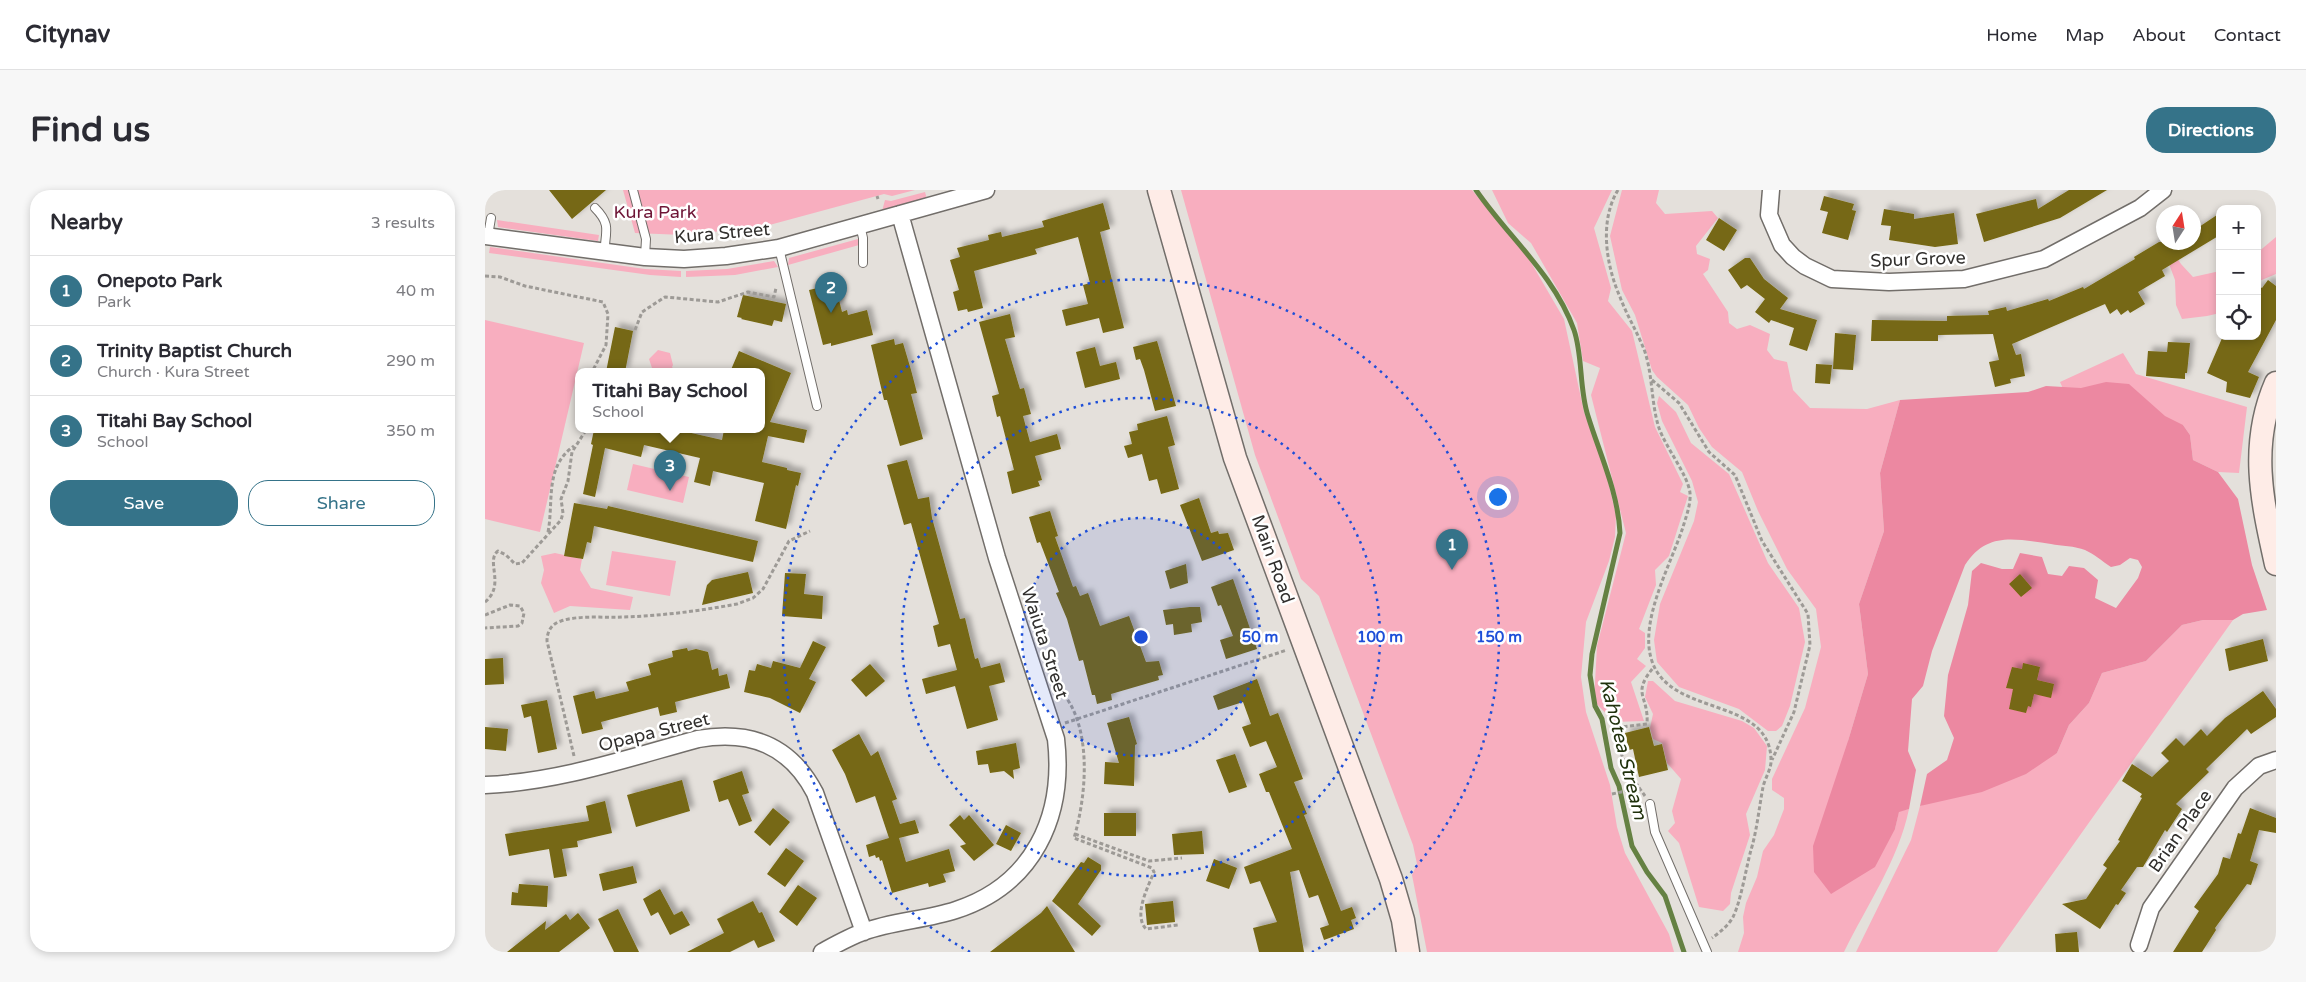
<!DOCTYPE html>
<html lang="en">
<head>
<meta charset="utf-8">
<style>
	:root { --surface:#fff; --page:#f7f7f7; --text:#2b2b33; --muted:#7c7c81; --line:#e1e1e2; --accent:#357389 }
	body { margin:0; font-family:"Varela Round",sans-serif; background:var(--page); color:var(--text) }
	.controls { position:absolute; right:15px; top:15px; display:grid; overflow:hidden; border-radius:10px; box-shadow:0 2px 8px #0003 }
	.controls button { width:45px; height:45px; display:grid; place-items:center; padding:0; border:0; border-bottom:1px solid var(--line); background:var(--surface); color:var(--text); font:25px sans-serif }
	.compass { position:absolute; left:1671px; top:15px; width:45px; height:45px; border-radius:50%; background:var(--surface); box-shadow:0 2px 8px #0003; rotate:12deg }
	.you { position:absolute; left:1012px; top:306px; width:18px; height:18px; margin:-12px; border:4px solid #fff; border-radius:50%; background:#1a73e8; box-shadow:0 0 0 8px #1a73e833 }
	.badge { display:grid; place-items:center; width:32px; height:32px; border-radius:50%; background:var(--accent); color:#fff; font-size:16px; font-weight:700 }
	.pin { position:absolute; translate:-50% -41px; filter:drop-shadow(0 1px 2px #0008) }
	.pin::after { content:''; position:absolute; top:26px; width:18px; height:15px; background:inherit; clip-path:polygon(0 0,100% 0,50% 100%) }
	.popup { position:absolute; left:90px; top:178px; width:190px; height:65px; box-sizing:border-box; display:grid; place-content:center; border-radius:10px; background:var(--surface); filter:drop-shadow(0 1px 4px #0005); font-size:16px; white-space:nowrap; color:var(--muted) }
	.popup b { font-size:19px; color:var(--text) }
	.popup::after { content:''; position:absolute; left:50%; top:100%; margin-left:-10px; border:10px solid transparent; border-top-color:var(--surface) }
	.list { margin:0; padding:0; list-style:none }
	h2 { display:flex; justify-content:space-between; align-items:center; height:65px; margin:0; padding:0 20px; font-size:21px }
	h2 small { font-size:16px; font-weight:400; color:var(--muted) }
	.list li { display:grid; grid-template-columns:32px 1fr auto; gap:15px; align-items:center; box-sizing:border-box; height:70px; padding:0 20px; border-top:1px solid var(--line) }
	.list b { display:block; font-size:19px; white-space:nowrap }
	.list p { margin:0; font-size:16px; white-space:nowrap; color:var(--muted) }
	.list em { font-size:16px; font-style:normal; color:var(--muted) }
	.actions { display:flex; gap:10px; padding:15px 20px }
	.actions a { flex:1; padding:11px 0; border:1px solid var(--accent); border-radius:20px; text-align:center; font-size:18px; color:var(--accent) }
	.actions .main { background:var(--accent); color:#fff }
	.icon { flex:none; width:28px; height:28px; fill:none; stroke:currentColor; stroke-width:2; stroke-linecap:round; stroke-linejoin:round }
	.map { position:relative; flex:none; width:1791px; height:762px; overflow:hidden; border-radius:20px }
	header { display:flex; align-items:center; gap:30px; box-sizing:border-box; height:70px; padding:0 25px; background:var(--surface); border-bottom:1px solid var(--line) }
	header strong { font-size:24px }
	nav { display:flex; gap:28px; margin-inline-start:auto; font-size:18px }
	.intro { display:flex; align-items:center; justify-content:space-between; box-sizing:border-box; height:120px; padding:0 30px }
	h1 { margin:0; font-size:35px }
	.button { padding:12px 22px; border-radius:20px; background:var(--accent); color:#fff; font-size:18px; font-weight:700 }
	main { display:flex; gap:30px; padding:0 30px }
	aside { flex:1; background:var(--surface); border-radius:20px; box-shadow:0 2px 8px #0003 }
	.map>svg:first-child { display:block }
	.green { fill:#f8aebf }
	.forest { fill:#ec88a1 }
	.lines { fill:none; stroke-linecap:round; stroke-linejoin:round }
	.stream { stroke:#658143; stroke-width:5 }
	.building { fill:#766812; filter:url(#shadow) }
	.lane-casing { stroke:#726e6a; stroke-width:10 }
	.street-casing { stroke:#726e6a; stroke-width:19 }
	.secondary-casing { stroke:#726e6a; stroke-width:25 }
	.path { stroke:#9d9a96; stroke-width:3; stroke-dasharray:4 2.5; stroke-linecap:butt }
	.lane { stroke:#fff; stroke-width:8 }
	.street { stroke:#fff; stroke-width:16 }
	.secondary { stroke:#feece7; stroke-width:22 }
	.ring { fill:none; stroke:#1d4ed8; stroke-width:2.5; stroke-dasharray:2.5 5 }
	.labels { text-anchor:middle; stroke-width:5; stroke-linejoin:round; paint-order:stroke }
	.park-label { font-size:18px; fill:#6e1536; stroke:#fff }
	.street-label { font-size:18px; fill:#312f2d; stroke:#fff }
	.water-label { font-size:19px; font-style:italic; fill:#1f300b; stroke:#fff }
	.centre { fill:#1d4ed8; stroke:#fff; stroke-width:2.5 }
	.ring-label { font-size:15px; text-anchor:middle; font-weight:bold; fill:#1d4ed8; stroke:#fff; stroke-width:5; stroke-linejoin:round; paint-order:stroke }
</style>
</head>
<body>
<header>
<strong>Citynav</strong>
<nav><a>Home</a><a>Map</a><a>About</a><a>Contact</a></nav>
</header>
<div class="intro"><h1>Find us</h1><a class="button">Directions</a></div>
<main>
<aside>
<h2>Nearby<small>3 results</small></h2>
<ul class="list">
<li><span class="badge">1</span><div><b>Onepoto Park</b><p>Park</p></div><em>40 m</em></li>
<li><span class="badge">2</span><div><b>Trinity Baptist Church</b><p>Church · Kura Street</p></div><em>290 m</em></li>
<li><span class="badge">3</span><div><b>Titahi Bay School</b><p>School</p></div><em>350 m</em></li>
</ul>
<div class="actions"><a class="main">Save</a><a>Share</a></div>
</aside>
<div class="map">
<svg width="1791" height="762" viewBox="0 0 1791 762">
	<defs>
		<filter id="shadow"><feDropShadow dx="4.5" dy="-4.5" stdDeviation="2.5" flood-color="#0004"/></filter>
	</defs>
	<rect width="100%" height="100%" fill="#e4e0db"/>
	<!-- green -->
	<path class="green" d="M138 0H430L407 6 399 4 277 37 198 45 150 43Z
		M696 0H987L1044 69 1079 129 1099 222 1120 279 1131 325 1130 347 1124 371 1101 432 1096 487 1101 522 1125 595 1132 637 1140 663 1184 744 1189 762H942L927 685 932 674 928 655 834 406 816 389 770 265Z
		M1007 0H1127L1109 38 1126 98 1123 111 1147 141 1170 237 1198 294 1195 302 1203 306 1184 366 1170 380 1171 395 1154 439 1160 443V458L1152 469 1161 476 1146 492 1159 531 1129 532 1109 511 1112 456 1141 343 1106 205 1115 178 1098 171 1092 133 1046 53 1023 33Z
		M1137 0H1174L1171 13 1180 24 1227 21 1233 28 1211 56 1212 64 1225 69 1223 80 1218 84 1243 122 1244 133 1252 139 1265 135 1285 144 1282 160 1289 169 1302 172 1308 200 1325 218 1382 219 1415 210 1395 283 1399 341 1374 414 1383 484 1363 551 1410 639 1414 621 1424 619C1413 671 1382 715 1359 762H1253L1259 743 1258 727 1261 713 1272 687 1278 661 1289 645 1299 619V608L1287 600V589L1320 518 1336 457 1331 419 1302 379 1273 321 1257 282 1227 257 1214 238 1203 215 1172 187 1167 180 1150 125 1137 100 1125 46Z
		M440 2 442 9 397 21 400 10 406 11Z
		M12 30 114 45 113 51 13 37Z
		M1791 47V84L1772 92V63Z
		M373 49 374 55 303 75 304 68Z
		M5 57 160 79 196 81V87L165 85 4 63Z
		M1687 60 1696 74 1708 87 1735 81V123L1722 126 1697 129 1691 115 1690 90 1680 63Z
		M289 71 293 77 250 85 201 87V81L242 79Z
		M0 130 99 153 55 342 0 329Z
		M173 160 185 163 188 175 187 177 191 182 168 181 164 169Z
		M1638 163 1651 184 1762 217 1754 283 1733 282 1708 270 1705 245 1698 235 1595 236 1575 192Z
		M1174 206 1191 222 1206 253 1244 284 1283 373 1314 418 1320 452 1305 516 1297 536 1291 541H1283L1254 519 1194 497 1172 472 1169 450 1175 414 1209 331 1213 312 1207 291 1177 231 1172 213Z
		M148 274 204 287 198 313 142 300Z
		M127 361 191 371 185 406 121 395Z
		M70 363 97 369 95 380 106 398 148 407 145 420 85 416 69 423 56 393 59 380 56 366Z
		M1718 430H1748L1512 762H1371L1426 650 1435 616 1572 563 1584 535 1604 513 1617 483 1661 471 1697 435Z
		M1163 491H1168L1190 511 1257 531 1269 538 1282 556 1280 580 1261 624 1265 645 1246 703 1245 714 1238 721 1214 717 1194 653 1183 641 1190 633 1187 621 1196 589 1182 573 1177 553 1168 549 1165 538 1168 524 1160 507Z"/>
	<!-- forest -->
	<path class="forest" d="M1621 192 1644 194 1680 226 1698 235 1705 245 1708 270 1733 282 1753 309 1767 375 1782 420 1758 424 1748 430H1718L1697 435 1661 471 1617 483 1604 513 1584 535 1572 563 1541 584 1497 602 1435 616 1442 584 1462 570 1469 548 1459 526 1463 485 1483 415 1487 381 1496 373 1517 379H1528L1535 363 1557 367 1563 384 1577 386 1584 376 1599 378 1613 390 1610 408 1631 418 1653 388 1657 377 1653 370 1645 368 1635 375 1626 377C1617 371 1609 364 1600 360 1590 356 1576 356 1566 354 1530 349 1502 341 1480 375L1447 461 1438 496 1427 509 1423 561 1431 580 1424 619 1414 622 1410 639 1390 677 1346 704 1329 682 1328 656 1363 551 1383 484 1374 414 1399 341 1395 283 1415 210 1543 202 1561 196 1596 198Z"/>
	<g class="lines">
		<!-- stream -->
		<path class="stream" d="M991 0C1023 47 1069 84 1089 140 1098 166 1094 199 1103 226 1115 265 1133 302 1135 343L1107 464 1105 485 1110 516 1117 529 1126 578 1134 596 1147 656 1162 682 1180 706 1199 762"/>
	</g>
	<!-- building -->
	<path class="building" d="M64 0H121L87 29Z
		M1584 0H1622L1575 28 1499 52 1491 24 1551 9 1553 19Z
		M1339 6 1369 14 1367 20 1371 21 1363 50 1337 43 1343 22 1335 20Z
		M618 13 625 39 615 42 639 138 618 143 614 128 581 136 577 120 603 114 598 95 605 93 593 47 550 59 552 64 489 81 498 118 483 122 482 119 473 121 468 102 474 100 465 70 475 67 472 58 504 50 503 45 516 42 517 47 559 37 557 31Z
		M1399 19 1429 24V29L1469 23 1473 54 1450 57 1404 50 1406 36 1396 35Z
		M1735 23V45L1677 80 1680 86 1653 102 1660 114 1645 123 1643 120 1636 125 1632 119 1625 124 1620 114 1527 154 1531 165 1536 164 1540 186 1525 189 1526 193 1510 197 1504 172 1514 170 1508 144 1453 145V151H1386L1387 130 1462 131V126L1504 125 1503 121 1521 117 1522 121 1563 109 1564 111 1598 97 1599 99 1650 69 1649 67 1674 52H1708V41Z
		M1234 28 1252 40 1239 61 1221 50Z
		M1260 68H1265L1279 89 1303 108 1295 119 1332 130 1322 161 1304 155 1309 138 1286 130 1284 133 1270 122 1280 109 1262 95 1256 99 1243 80Z
		M1783 90 1791 96V130L1763 182 1774 187 1765 208 1741 202 1742 192 1722 183 1738 146H1772V95L1777 98Z
		M350 94 357 122 362 120 363 125 382 120 388 145 346 156V153L338 155 324 100Z
		M258 105 301 114 297 132 289 130 287 136 256 129 257 128 252 127Z
		M525 124 530 147 520 149 535 199 539 198 546 224 538 226 545 252 572 244 576 259 550 266 557 290 553 291 555 296 527 304 522 282 529 280 515 226 512 227 507 206 514 204 494 132Z
		M130 137 148 141 140 182H121Z
		M1350 143 1371 145 1368 180 1348 179Z
		M409 149 410 155 418 153 426 180 432 203 426 204 438 249 415 256 402 210H399L386 155Z
		M672 151 691 216 670 221 659 180 655 169 651 170 648 157Z
		M1683 152 1705 153 1702 183H1700V189L1661 186 1663 161 1682 162Z
		M610 157 615 176 631 172 635 189 600 198 591 162Z
		M254 161 306 183 285 232 322 240 319 253 283 246 277 272 302 278V280L316 283 313 296 311 295 301 339 270 331 279 293 228 281 225 296 209 292 215 268 159 255 156 267 120 258 110 307 98 304 108 255 106 254 109 240H193L237 250 239 240H276V182H245Z
		M1331 174 1347 175 1345 194 1330 193Z
		M682 226 690 255 683 257 694 299 676 304 672 289 664 291 657 264 643 268 639 256 647 254 644 242 653 240 652 234Z
		M422 270 433 309 444 307 447 328 475 429 480 428 490 469 493 468 496 478 515 473 520 492 504 496 513 530 482 539 470 496 441 504 437 489 472 480 465 454 453 457 448 436 454 434 426 333 419 335 402 275Z
		M714 308 726 343 733 341 734 344 743 343 749 360 717 371 695 315Z
		M89 313 122 319 123 316 273 351 268 372 109 336 106 353 102 352 98 369 79 366Z
		M565 321 573 346 570 347 588 397 591 396 595 406 603 403 615 436 644 426 661 472 674 471 678 485 673 486 674 490 626 504 627 510 612 514 610 505H607L598 470 594 471 582 429 571 403 574 402 555 352 552 353 544 327Z
		M701 374 703 393 685 399 680 381Z
		M263 382 268 403 217 415 222 395 227 390Z
		M300 383 321 384 319 404 338 406 337 429 297 426Z
		M1535 384 1547 398 1536 407 1524 394Z
		M748 389 772 459 741 469 735 450 748 446 736 415 733 416 726 397Z
		M705 417H715L717 432 706 434 707 442 689 445 688 434 681 435 678 420Z
		M1778 449 1783 471 1744 481 1740 459Z
		M328 451 341 457 324 489 331 492 315 523 285 508 259 502 264 480 270 481 272 474 286 478 288 471 315 478Z
		M202 458 203 461 211 459 223 462 227 480 233 478 234 486 242 484 245 498 190 512 192 522 175 526 173 517 116 532 118 539 97 544 88 506 109 501 111 509 144 501 141 492 166 485 163 474 188 467 187 461Z
		M18 468 19 494 0 495V469Z
		M1538 473 1555 477 1552 490 1569 494 1566 508 1549 504 1546 517 1543 516 1541 523 1524 519 1528 499 1521 498 1527 477 1537 479Z
		M385 474 400 491 381 507 366 490Z
		M772 489 785 526 793 523 818 589 809 592 822 624 819 625 856 721 867 717 871 728 866 730 869 739 839 750 835 738 844 735 833 705 824 708 814 680 805 682 819 762H774L768 738 792 732 775 691 765 694 759 677 807 659 784 602H781L774 584 792 577 781 551 765 557 757 537 766 534 758 512 733 520 728 506Z
		M1778 501 1791 519V527L1766 544 1762 539 1721 579 1724 582 1691 614 1697 619 1682 642 1680 640 1658 677H1652L1636 700 1641 703 1633 715 1631 714 1615 739 1577 714 1601 709 1622 678 1618 675 1635 651 1633 650 1657 608 1655 607 1657 604 1637 591 1647 574 1667 587 1684 571 1676 563 1691 548 1699 556 1716 539 1722 546 1740 528Z
		M62 510 72 559 53 563 46 526 39 528 36 515Z
		M644 527 652 554 650 555 649 596 619 594 620 572 634 573 622 533Z
		M0 537 23 539 21 561 0 559Z
		M1164 537 1169 556 1177 554 1183 580 1154 587 1148 559 1144 560 1140 543Z
		M374 544 386 566 393 561 412 609 407 611 415 634 430 630 434 643 414 648 421 672 464 659 470 681 458 684 461 692 444 697 443 693 407 703 397 670 395 671 394 667 391 668 390 665 384 667 381 655 404 648 390 606 371 613 360 584 347 560Z
		M531 553 535 578 528 580 529 589 519 581 505 583 503 574 493 575 491 561Z
		M750 564 762 597 744 603 731 570Z
		M257 581 264 603 257 605 267 631 254 636 243 609 234 612 228 591Z
		M197 590 205 621 151 637 142 605Z
		M120 611 127 643 92 651 93 657 77 659 82 686 69 688 64 659 24 666 20 644 104 631 101 616Z
		M288 618 305 632 285 656 269 642Z
		M1765 618 1791 628V643L1774 640 1765 671 1773 674 1766 695 1762 694 1730 738 1731 740 1717 762H1688L1714 721 1709 717 1733 684 1738 667 1745 669 1753 643 1756 644Z
		M619 623H651V646H619Z
		M475 625 479 630 484 625 509 655 489 671 475 656 481 654 464 635Z
		M521 635 536 643 526 661 511 654Z
		M717 641 719 664 689 665 687 644Z
		M301 658 319 671 300 697 282 684Z
		M603 667 616 675V680L593 714 616 736 607 746 567 711 596 672 599 673Z
		M729 669 752 678 744 699 721 691Z
		M148 676 152 693 118 701 114 684Z
		M34 694 63 696 62 717 26 715 27 702 33 703Z
		M313 695 332 708 312 736 294 722Z
		M175 699 189 725 197 721 205 735 185 745 173 722 166 726 158 709Z
		M268 711 274 723 277 722 290 751 273 758 269 750 245 762H202L239 743 232 729Z
		M688 711 690 732 662 735 660 714Z
		M562 716 590 762H505L556 723Z
		M133 719 154 762H129L113 729Z
		M93 723 105 738 74 762H22L61 731 60 740 81 724 85 730Z
		M1592 742 1594 762H1571L1570 744Z"/>
	<g class="lines">
		<defs>
			<path id="lane" d="M148 0 161 49 160 67
				M110 18C126 34 121 41 119 63
				M375 35 378 48V73
				M3 46 6 28
				M294 58 332 216
				M1165 614 1170 642 1222 762"/>
			<path id="street" d="M1286 0 1284 25 1297 55 1308 67 1320 76 1347 89 1404 92 1479 89 1559 69 1655 18 1678 0
				M0 46 160 67 199 69 241 66 294 58 501 0
				M0 595C74 592 143 568 213 549 265 540 305 555 330 603L379 742
				M1654 755 1666 718 1750 598 1774 576 1791 570
				M337 762C350 755 364 747 378 742 408 731 441 730 471 720 548 695 580 627 571 549L512 368 415 24"/>
			<path id="secondary" d="M674 0 750 268 906 689 918 730 923 762
				M1791 193C1764 255 1777 311 1791 374"/>
		</defs>
		<!-- lane casing -->
		<use href="#lane" class="lane-casing"/>
		<!-- street casing -->
		<use href="#street" class="street-casing"/>
		<!-- secondary casing -->
		<use href="#secondary" class="secondary-casing"/>
		<!-- path -->
		<path class="path" d="M1133 0C1114 31 1121 75 1135 107 1142 126 1153 143 1160 162 1168 187 1166 213 1174 238 1181 258 1203 285 1205 303 1206 314 1201 327 1198 337 1186 374 1155 429 1166 468 1182 528 1284 505 1286 569 1287 578 1280 588 1278 597 1274 618 1272 640 1266 660 1261 678 1256 711 1248 727 1243 736 1235 742 1227 748
			M392 6 393 9
			M0 86 15 87 40 96 118 112 123 124 121 155 107 182
			M150 140 157 122 180 107 233 112 263 102 289 107 291 98
			M1167 190 1194 213 1224 262 1250 285 1277 351 1323 424 1325 455 1309 522 1287 570
			M63 342C69 312 59 277 89 256
			M0 412C21 395 0 371 13 361L21 365 30 374 37 373 76 330 78 323 76 309 83 291 87 262 101 240
			M0 425 25 415 35 416 39 423 37 433 33 436 0 438
			M570 495C609 529 602 604 589 648L667 678 669 682C663 697 648 725 661 739L693 735
			M580 533 802 460
			M89 566 62 451C62 442 66 434 76 431 94 425 117 428 137 427 175 426 214 421 252 414L268 408 278 399 304 351 325 341
			M1127 604 1154 598
			M1160 606C1149 591 1124 553 1137 537L1162 534C1164 505 1146 505 1168 478
			M590 644 664 671 697 668"/>
		<!-- lane -->
		<use href="#lane" class="lane"/>
		<!-- street -->
		<use href="#street" class="street"/>
		<!-- secondary -->
		<use href="#secondary" class="secondary"/>
	</g>
	<!-- distance rings -->
	<circle cx="656" cy="447" r="119" fill="#1d4ed8" fill-opacity=".12"/>
	<g class="ring">
		<circle cx="656" cy="447" r="119"/>
		<circle cx="656" cy="447" r="239"/>
		<path d="M485 762A358 358 0 1 1 827 762"/>
	</g>
	<g class="labels">
		<!-- park labels -->
		<g class="park-label">
			<text x="170" y="28">Kura Park</text>
		</g>
		<!-- street labels -->
		<g class="street-label">
			<text transform="translate(237 43) rotate(-5)" y="6">Kura Street</text>
			<text transform="translate(1433 69) rotate(-2)" y="6">Spur Grove</text>
			<text transform="translate(788 369) rotate(70)" y="6">Main Road</text>
			<text transform="translate(560 453) rotate(72)" y="6">Waiuta Street</text>
			<text transform="translate(169 542) rotate(-14)" y="6">Opapa Street</text>
			<text transform="translate(1695 641) rotate(-55)" y="6">Brian Place</text>
		</g>
		<!-- water labels -->
		<g class="water-label">
			<text transform="translate(1139 559) rotate(76)" y="7">Kahotea Stream</text>
		</g>
	</g>
	<circle cx="656" cy="447" r="8" class="centre"/>
	<g class="ring-label">
		<text x="775" y="452">50 m</text>
		<text x="895" y="452">100 m</text>
		<text x="1014" y="452">150 m</text>
	</g>
</svg>
<div class="controls">
<button>+</button>
<button>−</button>
<button><svg class="icon" aria-label="locate" viewBox="0 0 24 24"><circle cx="12" cy="12" r="6"/><path d="M12 2v4M12 18v4M2 12h4M18 12h4"/></svg></button>
</div>
<svg class="compass" viewBox="-18 -18 36 36"><path d="M0-13l5 13h-10z" fill="#e53935"/><path d="M0 13l5-13h-10z" fill="#7c7c81"/></svg>
<div class="you"></div>
<div class="pin badge" style="left:967px;top:380px">1</div>
<div class="pin badge" style="left:346px;top:123px">2</div>
<div class="pin badge" style="left:185px;top:301px">3</div>
<div class="popup"><b>Titahi Bay School</b>School</div>
</div>
</main>
</body>
</html>
